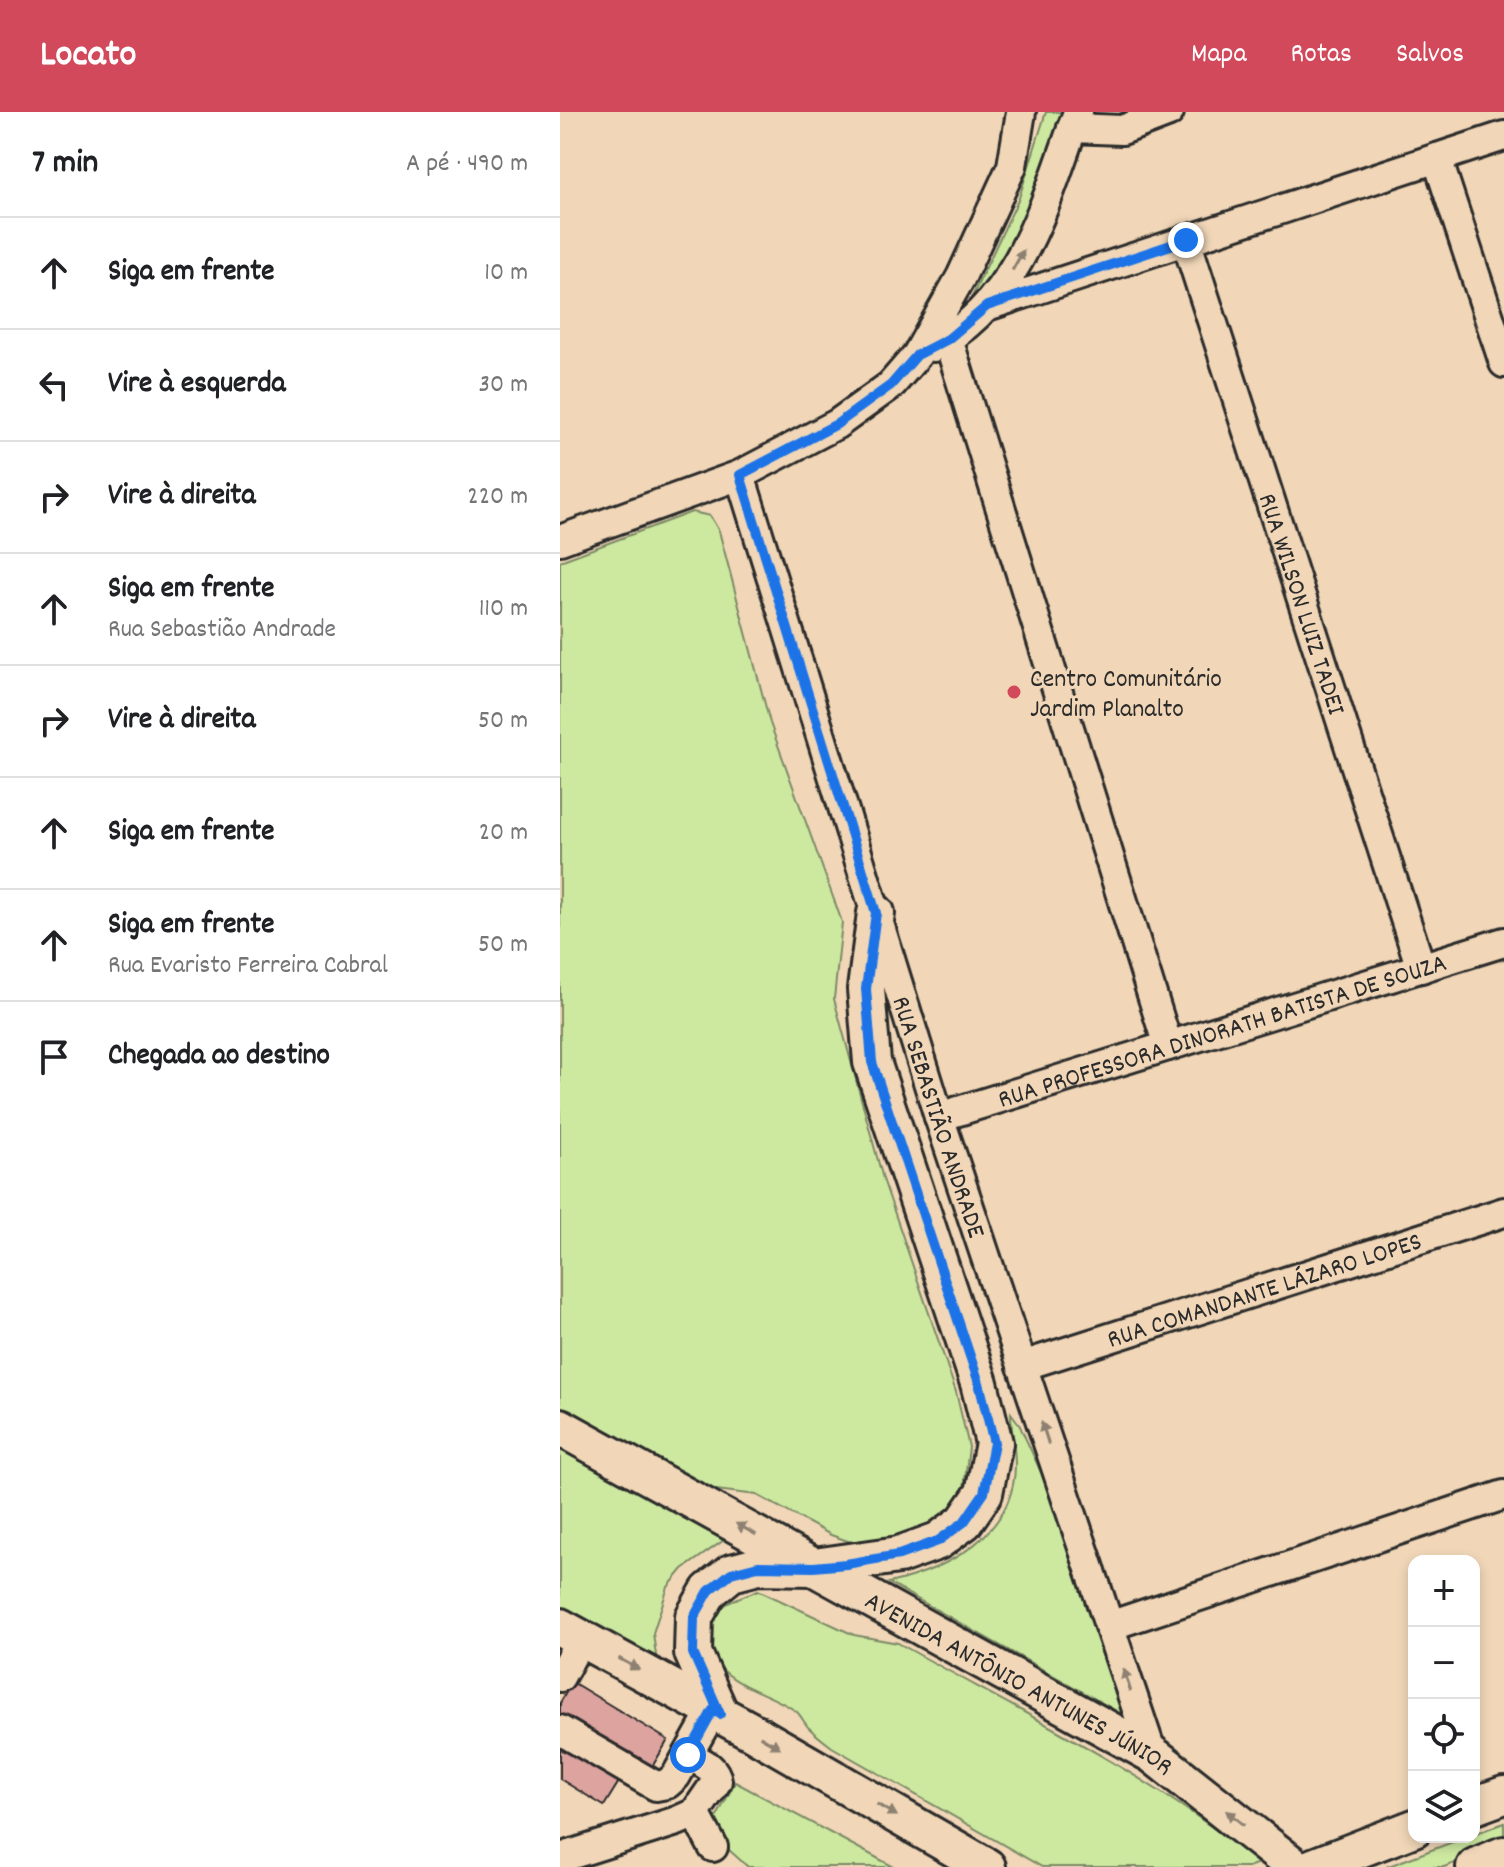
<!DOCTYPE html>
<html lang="pt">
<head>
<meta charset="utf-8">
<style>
	:root { --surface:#fff; --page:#f2f2f2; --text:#202124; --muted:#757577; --line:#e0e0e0; --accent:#d1495b }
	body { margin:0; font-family:Dekko,sans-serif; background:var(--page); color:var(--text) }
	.controls { position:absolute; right:24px; bottom:24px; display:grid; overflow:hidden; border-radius:16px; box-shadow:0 4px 12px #0003 }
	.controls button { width:72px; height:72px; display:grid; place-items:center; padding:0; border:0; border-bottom:2px solid var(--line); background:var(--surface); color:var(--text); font:40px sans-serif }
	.stop { position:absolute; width:24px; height:24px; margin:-18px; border:6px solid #1a73e8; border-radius:50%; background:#fff }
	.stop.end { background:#1a73e8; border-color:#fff; box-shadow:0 2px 8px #0008 }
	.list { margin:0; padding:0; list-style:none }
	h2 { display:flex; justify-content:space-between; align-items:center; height:104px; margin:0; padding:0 32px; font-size:34px }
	h2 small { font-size:26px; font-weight:400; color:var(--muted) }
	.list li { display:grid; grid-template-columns:52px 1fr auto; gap:24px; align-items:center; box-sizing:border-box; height:112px; padding:0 32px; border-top:2px solid var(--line) }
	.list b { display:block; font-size:30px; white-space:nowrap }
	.list p { margin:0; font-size:26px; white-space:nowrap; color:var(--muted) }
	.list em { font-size:26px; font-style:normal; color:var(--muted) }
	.icon { flex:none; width:44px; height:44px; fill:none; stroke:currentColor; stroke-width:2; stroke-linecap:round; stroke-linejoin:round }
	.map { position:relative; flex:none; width:944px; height:1755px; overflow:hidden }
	header { display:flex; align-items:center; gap:48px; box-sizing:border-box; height:112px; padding:0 40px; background:var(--accent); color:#fff }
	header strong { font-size:38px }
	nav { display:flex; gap:44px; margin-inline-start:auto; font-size:28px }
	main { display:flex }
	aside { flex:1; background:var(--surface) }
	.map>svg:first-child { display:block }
	.green { fill:#cde9a0; stroke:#7c8a66; stroke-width:2 }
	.building { fill:#dda39f; stroke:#2b2b2b; stroke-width:2 }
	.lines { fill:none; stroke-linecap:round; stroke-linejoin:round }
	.minor-casing { stroke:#2b2b2b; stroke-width:34 }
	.major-casing { stroke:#2b2b2b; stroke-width:42 }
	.minor { stroke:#f1d7b8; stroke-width:28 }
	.major { stroke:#f1d7b8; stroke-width:36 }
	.oneway { fill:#8e8172 }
	.route { stroke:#1a73e8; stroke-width:10 }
	.poi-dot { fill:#d1495b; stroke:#f1d7b8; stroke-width:3 }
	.labels { text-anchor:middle; stroke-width:6; stroke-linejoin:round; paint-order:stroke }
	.street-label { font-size:26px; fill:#2b2b2b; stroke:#f1d7b8 }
	.poi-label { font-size:26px; fill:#2b2b2b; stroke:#f1d7b8; text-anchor:start }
</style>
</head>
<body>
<header>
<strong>Locato</strong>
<nav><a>Mapa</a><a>Rotas</a><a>Salvos</a></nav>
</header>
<main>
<aside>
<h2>7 min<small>A pé · 490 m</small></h2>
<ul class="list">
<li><svg class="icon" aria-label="ahead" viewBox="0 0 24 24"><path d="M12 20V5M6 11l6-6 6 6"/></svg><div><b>Siga em frente</b></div><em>10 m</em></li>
<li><svg class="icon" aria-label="left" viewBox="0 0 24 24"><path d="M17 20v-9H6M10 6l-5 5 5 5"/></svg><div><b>Vire à esquerda</b></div><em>30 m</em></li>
<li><svg class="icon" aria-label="right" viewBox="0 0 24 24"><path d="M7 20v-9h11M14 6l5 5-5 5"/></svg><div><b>Vire à direita</b></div><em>220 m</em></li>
<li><svg class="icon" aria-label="ahead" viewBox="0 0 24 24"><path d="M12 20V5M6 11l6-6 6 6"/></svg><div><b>Siga em frente</b><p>Rua Sebastião Andrade</p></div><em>110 m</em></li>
<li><svg class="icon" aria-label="right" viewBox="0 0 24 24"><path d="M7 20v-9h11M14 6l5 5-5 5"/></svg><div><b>Vire à direita</b></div><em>50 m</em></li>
<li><svg class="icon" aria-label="ahead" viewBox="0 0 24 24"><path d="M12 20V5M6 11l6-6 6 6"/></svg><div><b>Siga em frente</b></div><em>20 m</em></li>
<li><svg class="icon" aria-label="ahead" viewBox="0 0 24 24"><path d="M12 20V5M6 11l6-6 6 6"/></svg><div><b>Siga em frente</b><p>Rua Evaristo Ferreira Cabral</p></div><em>50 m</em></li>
<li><svg class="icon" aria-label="arrive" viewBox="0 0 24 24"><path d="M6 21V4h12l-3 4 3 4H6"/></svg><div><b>Chegada ao destino</b></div></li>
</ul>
</aside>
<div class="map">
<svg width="944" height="1755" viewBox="0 0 944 1755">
	<rect width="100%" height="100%" fill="#f1d7b8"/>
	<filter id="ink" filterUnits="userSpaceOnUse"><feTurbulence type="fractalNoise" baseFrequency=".0125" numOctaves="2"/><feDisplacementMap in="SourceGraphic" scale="16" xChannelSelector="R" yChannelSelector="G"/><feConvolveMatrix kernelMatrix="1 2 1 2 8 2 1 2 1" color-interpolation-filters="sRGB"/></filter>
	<g filter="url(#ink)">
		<!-- green -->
		<path class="green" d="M486 0H503L466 118 417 201 408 193 459 86Z
			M132 400 150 404 159 419 210 611 282 810 274 887 323 1067 396 1280 409 1335 404 1376 379 1410 338 1429 299 1433 271 1423 197 1383 156 1378 0 1294V449Z
			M451 1301 459 1312 485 1369 562 1602 329 1471C388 1457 456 1422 455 1351 455 1335 451 1318 451 1301Z
			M0 1337 164 1428 123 1457 108 1475 93 1521 97 1551 0 1497Z
			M198 1478 294 1523 338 1531C461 1600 590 1662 699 1751L688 1755H482L272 1635C264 1629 255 1622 248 1615 244 1610 241 1604 237 1600 206 1576 145 1572 151 1521 154 1490 175 1488 198 1478Z
			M175 1670 334 1755H188L149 1720Z
			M944 1711V1732L884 1755H826L906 1725H914V1722Z"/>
		<!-- building -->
		<path class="building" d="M12 1570 108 1628 89 1660 0 1607V1591Z
			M0 1632 60 1668 44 1694 0 1667Z"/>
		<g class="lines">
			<defs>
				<g id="minor">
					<path d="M512 16 562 18 609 0"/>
					<path d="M877 46 944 251"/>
					<path id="s1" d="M626 128 861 856"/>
					<path d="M427 194 944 24"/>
					<path d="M378 208 388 227 608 934"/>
					<path d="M373 235C461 190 487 85 518 0"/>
					<path id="s2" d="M180 363 379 1005 592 1642"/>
					<path d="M0 428 180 363 277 312 331 273 357 243 401 165 452 54 461 0"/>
					<path id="s3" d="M379 1005 944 830"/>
					<path id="s4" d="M462 1254 944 1100"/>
					<path d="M549 1514 944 1383"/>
					<path d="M0 1565 21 1527"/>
					<path d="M0 1618 96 1674 107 1672 116 1664 153 1598"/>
					<path d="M135 1701 153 1735"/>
					<path d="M0 1746 117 1709 135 1701 157 1669C155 1654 140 1650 128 1643"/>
				</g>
				<g id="major">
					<path id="s5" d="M0 1315 592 1642 735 1755"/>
					<path d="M0 1515 189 1618 427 1755"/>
					<path d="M160 1602 133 1541 134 1505 149 1479 171 1461 198 1454 254 1455 339 1443 378 1429 404 1410 424 1381 434 1331 419 1271 312 950 306 877 316 801"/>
					<path d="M914 1694 944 1683"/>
					<path d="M753 1755 854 1716"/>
					<path d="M915 1755 944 1743"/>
				</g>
			</defs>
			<!-- minor casing -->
			<use href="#minor" class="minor-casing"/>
			<!-- major casing -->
			<use href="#major" class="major-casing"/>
			<!-- minor -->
			<use href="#minor" class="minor"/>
			<!-- major -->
			<use href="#major" class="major"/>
		</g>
		<!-- one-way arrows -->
		<defs><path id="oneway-solid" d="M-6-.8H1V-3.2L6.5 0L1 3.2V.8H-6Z" transform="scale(2)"/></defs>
		<g class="oneway">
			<use href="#oneway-solid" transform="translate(458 148) rotate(-61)"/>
			<use href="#oneway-solid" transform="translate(485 1321) rotate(-108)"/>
			<use href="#oneway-solid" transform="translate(186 1417) rotate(-151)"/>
			<use href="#oneway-solid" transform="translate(69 1552) rotate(29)"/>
			<use href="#oneway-solid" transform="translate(567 1568) rotate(-108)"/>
			<use href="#oneway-solid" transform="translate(210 1630) rotate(30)"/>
			<use href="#oneway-solid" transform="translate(327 1698) rotate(30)"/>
			<use href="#oneway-solid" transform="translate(675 1706) rotate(-141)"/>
		</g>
	</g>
	<g class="lines" filter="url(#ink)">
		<!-- route -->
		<path class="route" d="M128 1643 153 1598 160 1602 133 1541 134 1505 149 1479 171 1461 198 1454 254 1455 286 1452 339 1443 378 1429 404 1410 424 1381 434 1331 419 1271 312 950 306 877 316 801 180 363 277 312 331 273 357 243 388 227 427 194 626 128"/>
	</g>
	<!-- markers -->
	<circle class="poi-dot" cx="454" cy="580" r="8"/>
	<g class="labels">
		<!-- street labels -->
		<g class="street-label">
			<text dy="9" stroke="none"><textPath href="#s1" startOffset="382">RUA WILSON LUIZ TADEI</textPath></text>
			<text dy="9" stroke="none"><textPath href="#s3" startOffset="296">RUA PROFESSORA DINORATH BATISTA DE SOUZA</textPath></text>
			<text dy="9" stroke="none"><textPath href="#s2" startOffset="672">RUA SEBASTIÃO ANDRADE</textPath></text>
			<text dy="9" stroke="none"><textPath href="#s4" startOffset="254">RUA COMANDANTE LÁZARO LOPES</textPath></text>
			<text dy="9" stroke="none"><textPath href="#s5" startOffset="526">AVENIDA ANTÔNIO ANTUNES JÚNIOR</textPath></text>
		</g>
		<!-- poi labels -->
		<g class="poi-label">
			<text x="470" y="574">Centro Comunitário<tspan x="470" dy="30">Jardim Planalto</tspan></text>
		</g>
	</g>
</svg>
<div class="controls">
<button>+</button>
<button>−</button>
<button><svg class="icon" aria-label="locate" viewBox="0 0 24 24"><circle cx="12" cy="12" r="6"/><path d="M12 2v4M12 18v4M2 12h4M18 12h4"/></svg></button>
<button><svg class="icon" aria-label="layers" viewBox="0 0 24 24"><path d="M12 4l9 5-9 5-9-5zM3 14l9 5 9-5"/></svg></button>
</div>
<div class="stop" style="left:128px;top:1643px"></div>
<div class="stop end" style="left:626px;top:128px"></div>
</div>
</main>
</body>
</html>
